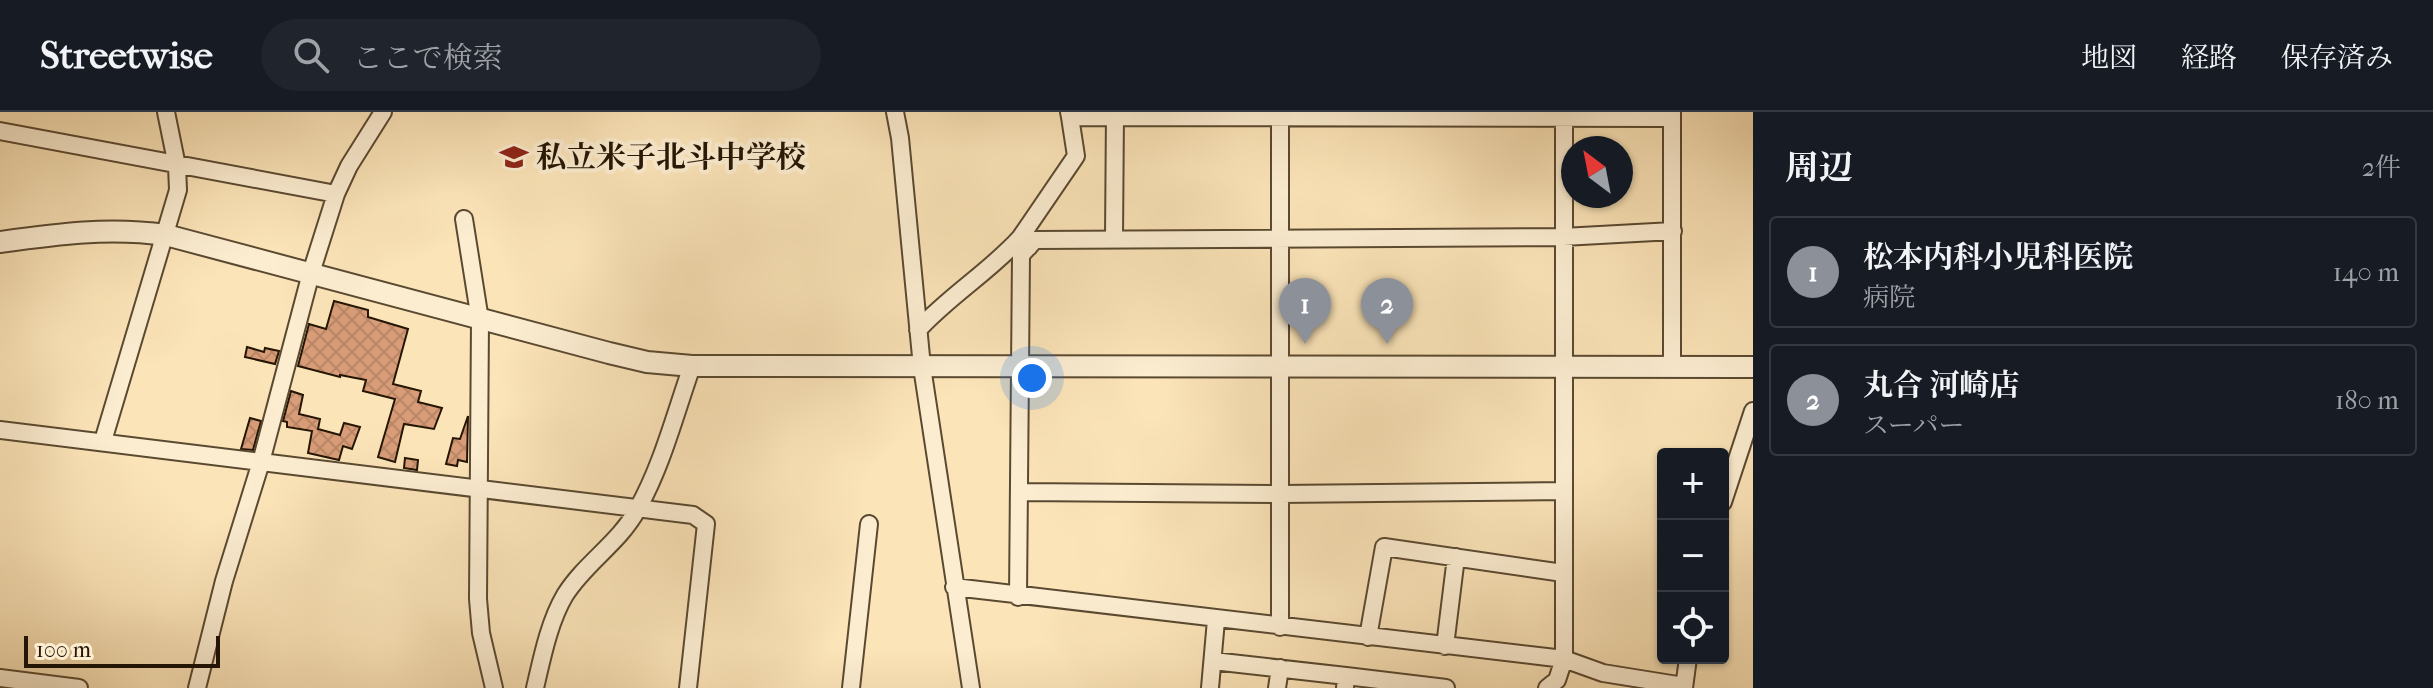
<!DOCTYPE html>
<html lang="ja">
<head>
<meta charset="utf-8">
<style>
	:root { --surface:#171b24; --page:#20242c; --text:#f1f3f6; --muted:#9ea1a6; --line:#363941; --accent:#8c9099 }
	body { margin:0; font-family:"IM FELL French Canon","Noto Serif JP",serif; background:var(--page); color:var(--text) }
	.controls { position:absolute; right:24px; bottom:24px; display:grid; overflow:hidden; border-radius:8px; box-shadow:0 2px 6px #0004 }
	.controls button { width:72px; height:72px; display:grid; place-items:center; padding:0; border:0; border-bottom:2px solid var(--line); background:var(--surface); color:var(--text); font:40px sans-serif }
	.compass { position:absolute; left:1561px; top:24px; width:72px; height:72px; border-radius:50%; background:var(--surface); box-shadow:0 2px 6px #0004; rotate:328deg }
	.scale { position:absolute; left:24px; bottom:20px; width:196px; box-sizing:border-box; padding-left:8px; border:4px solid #241504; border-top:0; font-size:22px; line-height:28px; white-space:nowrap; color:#241504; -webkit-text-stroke:6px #fcedd1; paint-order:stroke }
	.you { position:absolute; left:1032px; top:266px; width:28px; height:28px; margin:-20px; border:6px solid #fff; border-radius:50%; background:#1a73e8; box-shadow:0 0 0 12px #1a73e833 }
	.badge { display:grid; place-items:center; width:52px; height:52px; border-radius:50%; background:var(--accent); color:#fff; font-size:26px; font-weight:700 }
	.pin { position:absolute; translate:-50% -66px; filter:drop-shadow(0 2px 4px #0008) }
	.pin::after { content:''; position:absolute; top:42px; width:28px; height:24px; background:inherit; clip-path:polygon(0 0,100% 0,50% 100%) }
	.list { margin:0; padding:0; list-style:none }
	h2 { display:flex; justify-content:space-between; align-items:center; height:104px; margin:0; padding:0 32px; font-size:34px }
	h2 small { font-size:26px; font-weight:400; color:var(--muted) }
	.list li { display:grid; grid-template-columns:52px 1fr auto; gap:24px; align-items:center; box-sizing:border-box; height:112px; margin:0 16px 16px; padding:0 16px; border:2px solid var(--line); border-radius:8px }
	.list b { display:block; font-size:30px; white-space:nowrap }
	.list p { margin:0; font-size:26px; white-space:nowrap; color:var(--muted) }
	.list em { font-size:26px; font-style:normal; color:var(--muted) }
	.icon { flex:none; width:44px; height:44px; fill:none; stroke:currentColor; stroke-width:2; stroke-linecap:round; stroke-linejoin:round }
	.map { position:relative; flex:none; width:1753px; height:576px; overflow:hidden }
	header { display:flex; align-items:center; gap:48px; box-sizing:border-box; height:112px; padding:0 40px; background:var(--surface); border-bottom:2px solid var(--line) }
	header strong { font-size:38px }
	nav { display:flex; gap:44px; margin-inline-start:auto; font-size:28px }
	.search { width:560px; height:72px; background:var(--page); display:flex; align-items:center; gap:20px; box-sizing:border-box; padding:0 28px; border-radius:44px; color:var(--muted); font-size:30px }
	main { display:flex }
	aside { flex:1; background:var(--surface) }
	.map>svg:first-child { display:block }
	.building { fill:url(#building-cross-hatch); stroke:#241504; stroke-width:2 }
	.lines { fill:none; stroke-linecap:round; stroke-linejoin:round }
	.minor-casing { stroke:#5a4931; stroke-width:20 }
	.tertiary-casing { stroke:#5a4931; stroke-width:24 }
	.minor { stroke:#fcedd1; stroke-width:16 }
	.tertiary { stroke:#fcedd1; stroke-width:20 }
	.labels { text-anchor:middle; stroke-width:8; stroke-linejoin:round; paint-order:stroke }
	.poi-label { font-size:30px; font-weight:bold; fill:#241504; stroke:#fcedd1; text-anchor:start }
</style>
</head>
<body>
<header>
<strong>Streetwise</strong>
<div class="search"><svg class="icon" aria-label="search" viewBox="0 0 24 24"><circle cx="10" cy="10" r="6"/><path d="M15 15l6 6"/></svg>ここで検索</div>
<nav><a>地図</a><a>経路</a><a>保存済み</a></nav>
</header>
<main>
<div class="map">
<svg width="1753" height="576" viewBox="0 0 1753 576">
	<defs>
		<pattern id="building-cross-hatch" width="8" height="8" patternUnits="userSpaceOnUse" patternTransform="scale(2)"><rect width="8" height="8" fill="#d89d78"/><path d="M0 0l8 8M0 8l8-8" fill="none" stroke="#b98666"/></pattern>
	</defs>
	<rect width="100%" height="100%" fill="#fbe4b8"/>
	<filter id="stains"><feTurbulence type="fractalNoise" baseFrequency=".0025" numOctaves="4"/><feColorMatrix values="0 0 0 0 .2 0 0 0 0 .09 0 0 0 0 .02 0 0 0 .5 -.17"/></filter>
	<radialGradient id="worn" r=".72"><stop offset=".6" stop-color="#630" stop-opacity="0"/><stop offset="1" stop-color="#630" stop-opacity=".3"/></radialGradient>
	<!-- building -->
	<path class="building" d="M334 189 368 198V205L408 217 393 272 421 279 418 290 442 296 434 317 404 312 395 350 378 345 395 287 363 279 366 268 340 263V265L298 254 309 212 326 217Z
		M247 235 264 240 265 236 279 239 275 252 245 245Z
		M291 279 303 283 299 302 320 307 318 317 340 323 344 311 360 315 352 337 343 334 339 348 308 341 312 319 287 315V310L283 309Z
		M468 304 467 350 458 348 457 354 446 352 453 326 460 327Z
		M250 306 261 309 253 338 241 337Z
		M405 346 418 348 417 358 404 356Z"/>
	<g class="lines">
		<defs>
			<path id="minor" d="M895 0 900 26 922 255 971 576
				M1069 0 1070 5 1672 6
				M1672 0V255
				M0 19 336 82
				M464 107 480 208 478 487 481 521 494 576
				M1114 126 1115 0
				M1029 135 1020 126 1076 44 1070 5
				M918 218C949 184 989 160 1020 126
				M0 318 693 403 706 412 688 576
				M103 329 178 78 177 54 166 0
				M1020 380 1280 382 1564 379
				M1723 390 1753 299
				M954 475 1564 547 1603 561 1684 574
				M1018 485 1021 143 1035 128 1563 125 1673 119
				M1280 515V0
				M1368 525 1384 435 1563 461
				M1445 534 1456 445
				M1213 549 1346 564
				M0 566 79 576
				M197 576 224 469 261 350 311 161 336 82 349 54 383 0
				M535 576C542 546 549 510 565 483 585 451 619 431 637 398 662 354 675 302 692 254
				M851 576 869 412
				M1210 576 1216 508
				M1277 576 1280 556
				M1345 576 1346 564 1446 576
				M1547 576 1557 568 1564 547V0
				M1684 576 1688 546"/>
			<path id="tertiary" d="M0 130C58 122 108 115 166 123L609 241 647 250 692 254 1753 255"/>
		</defs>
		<!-- minor casing -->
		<use href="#minor" class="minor-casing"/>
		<!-- tertiary casing -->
		<use href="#tertiary" class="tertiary-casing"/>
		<!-- minor -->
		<use href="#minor" class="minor"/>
		<!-- tertiary -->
		<use href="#tertiary" class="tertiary"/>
	</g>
	<!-- icons -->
	<defs>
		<symbol id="school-bare" viewBox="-9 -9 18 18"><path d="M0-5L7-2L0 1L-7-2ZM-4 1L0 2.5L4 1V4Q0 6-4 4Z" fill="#8f2418" stroke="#fcedd1" stroke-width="2.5" paint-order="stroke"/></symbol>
	</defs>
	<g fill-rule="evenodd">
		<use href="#school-bare" x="494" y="25" width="40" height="40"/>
	</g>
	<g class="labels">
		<!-- poi labels -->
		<g class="poi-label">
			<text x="536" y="55">私立米子北斗中学校</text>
		</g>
	</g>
	<rect width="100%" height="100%" filter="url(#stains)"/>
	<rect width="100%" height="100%" fill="url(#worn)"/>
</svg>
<div class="controls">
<button>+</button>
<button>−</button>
<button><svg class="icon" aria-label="locate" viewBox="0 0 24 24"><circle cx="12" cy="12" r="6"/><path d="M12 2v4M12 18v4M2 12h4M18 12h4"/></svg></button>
</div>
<svg class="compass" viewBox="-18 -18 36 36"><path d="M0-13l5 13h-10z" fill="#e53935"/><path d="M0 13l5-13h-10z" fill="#9ea1a6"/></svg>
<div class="scale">100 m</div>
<div class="you"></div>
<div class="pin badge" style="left:1305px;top:232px">1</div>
<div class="pin badge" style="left:1387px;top:232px">2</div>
</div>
<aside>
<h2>周辺<small>2件</small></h2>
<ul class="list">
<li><span class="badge">1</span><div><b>松本内科小児科医院</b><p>病院</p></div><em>140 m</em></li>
<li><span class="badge">2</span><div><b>丸合 河崎店</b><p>スーパー</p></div><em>180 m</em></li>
</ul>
</aside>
</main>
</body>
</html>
